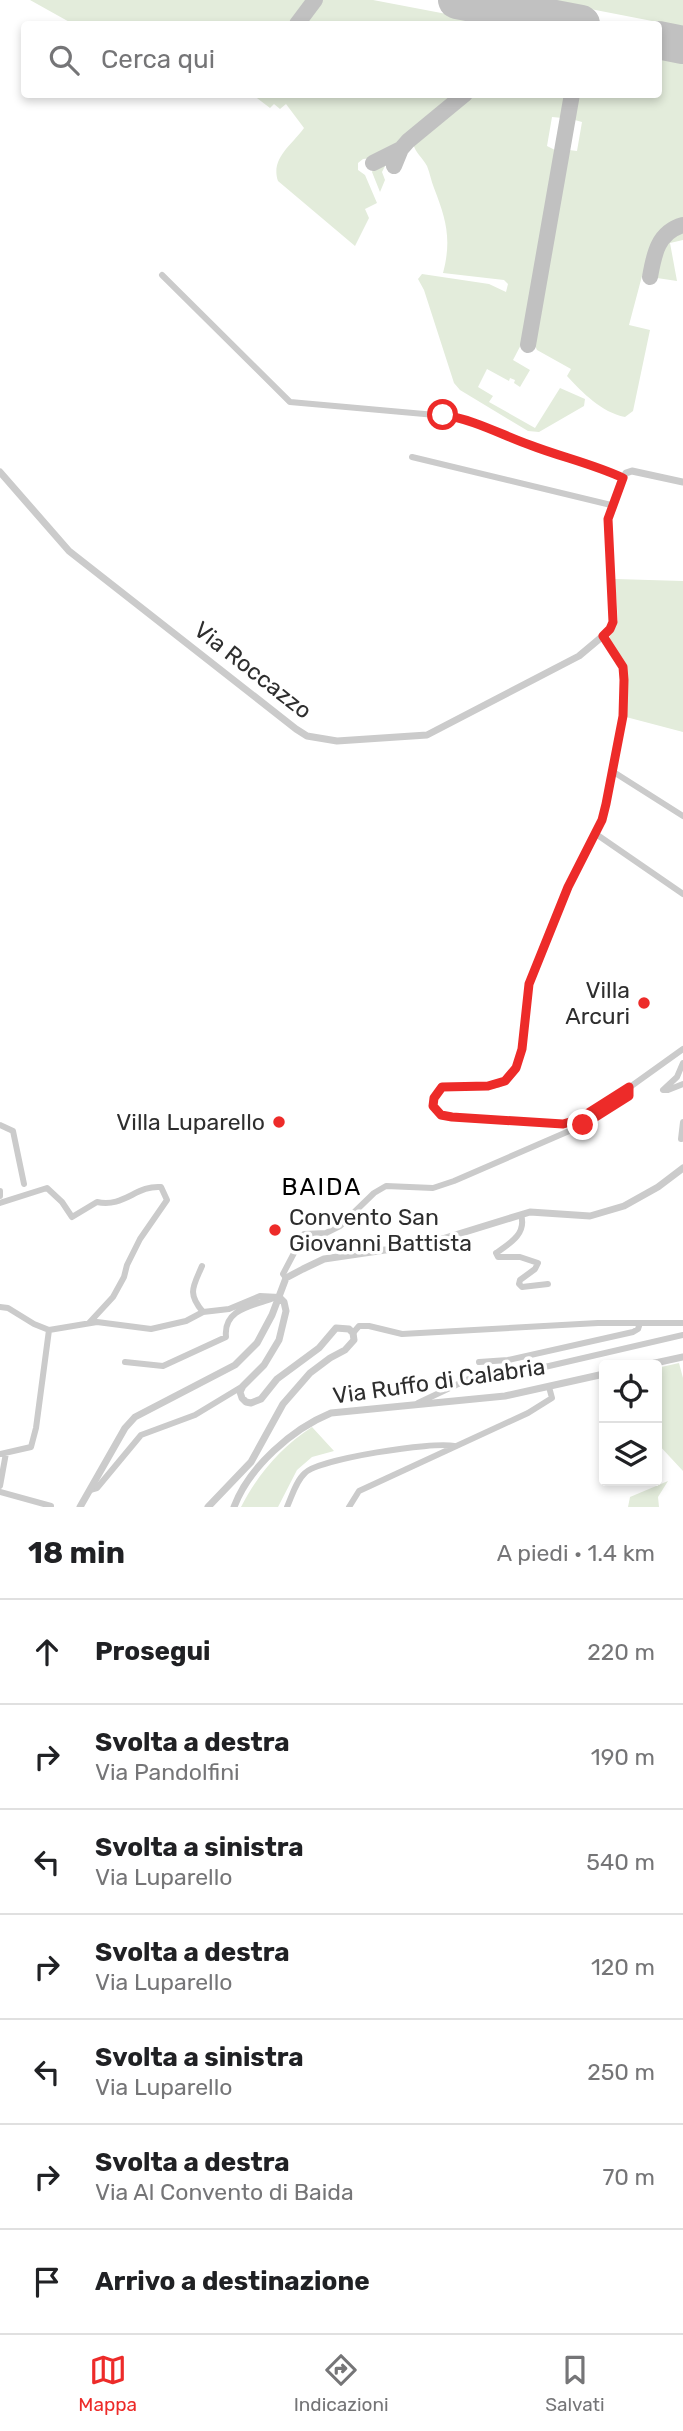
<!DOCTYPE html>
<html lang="it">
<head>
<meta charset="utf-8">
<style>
	:root { --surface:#fff; --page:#f6f6f6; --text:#202124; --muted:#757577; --line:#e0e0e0; --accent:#ed2b29 }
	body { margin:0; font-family:Rubik,sans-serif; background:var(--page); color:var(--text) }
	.controls { position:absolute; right:21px; bottom:21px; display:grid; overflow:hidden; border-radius:7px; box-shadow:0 4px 10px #0003 }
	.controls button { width:63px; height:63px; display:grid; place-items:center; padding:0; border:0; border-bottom:2px solid var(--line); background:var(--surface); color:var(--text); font:35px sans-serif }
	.stop { position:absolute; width:21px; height:21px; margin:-16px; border:5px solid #ed2b29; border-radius:50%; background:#fff }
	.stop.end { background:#ed2b29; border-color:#fff; box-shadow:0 2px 7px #0008 }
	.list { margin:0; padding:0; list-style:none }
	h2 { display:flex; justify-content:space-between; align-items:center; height:91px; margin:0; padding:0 28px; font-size:30px }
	h2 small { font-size:23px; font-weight:400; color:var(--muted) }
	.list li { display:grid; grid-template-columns:46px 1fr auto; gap:21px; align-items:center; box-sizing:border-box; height:105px; padding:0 28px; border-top:2px solid var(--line) }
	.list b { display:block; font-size:26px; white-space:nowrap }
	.list p { margin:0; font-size:23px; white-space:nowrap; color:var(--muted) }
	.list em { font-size:23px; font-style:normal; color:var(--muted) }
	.icon { flex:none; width:38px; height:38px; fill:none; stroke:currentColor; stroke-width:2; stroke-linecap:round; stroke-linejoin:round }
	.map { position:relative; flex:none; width:683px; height:1507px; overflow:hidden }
	.search { position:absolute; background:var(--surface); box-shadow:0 4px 10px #0003; left:21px; right:21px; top:21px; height:77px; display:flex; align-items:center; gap:18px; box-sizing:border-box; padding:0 24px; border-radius:7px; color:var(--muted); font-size:26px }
	.sheet { height:826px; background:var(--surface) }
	nav { display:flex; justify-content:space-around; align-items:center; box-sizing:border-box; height:98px; border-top:2px solid var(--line); background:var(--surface); font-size:19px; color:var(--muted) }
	nav a { display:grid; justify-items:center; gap:4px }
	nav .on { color:var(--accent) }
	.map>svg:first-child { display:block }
	.green { fill:#e3ecdb }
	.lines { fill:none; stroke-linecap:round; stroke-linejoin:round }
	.taxiway { stroke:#c1c1c1; stroke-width:16 }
	.runway { stroke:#c1c1c1; stroke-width:38 }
	.minor { stroke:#cbcbcb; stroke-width:6 }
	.tertiary { stroke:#cbcbcb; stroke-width:7 }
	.route { stroke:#ed2b29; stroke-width:9 }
	.poi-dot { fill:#ed2b29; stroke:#fff; stroke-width:2.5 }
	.labels { text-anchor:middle; stroke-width:7; stroke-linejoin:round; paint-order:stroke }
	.street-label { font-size:23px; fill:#2e2e2e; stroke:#fff }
	.poi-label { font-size:23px; fill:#2e2e2e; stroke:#fff; text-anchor:end }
	.neighbourhood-label { font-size:24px; letter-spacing:2px; fill:#000; stroke:#fff }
</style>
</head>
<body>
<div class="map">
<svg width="683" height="1507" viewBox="0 0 683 1507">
	<rect width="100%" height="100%" fill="#fff"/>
	<!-- green -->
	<path class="green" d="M30 0H307L290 24 275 21 274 24H73Z
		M320 0H373L499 24H303Z
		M544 0H683V27Z
		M659 56 683 60V218C655 227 648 247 644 274L642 276 629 325 650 330 633 411 625 417C601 412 583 393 567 376L571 369 537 350 533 342 565 153 569 150 577 151 582 122 571 119 576 95 658 94Z
		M253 95V94L456 95C434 113 391 159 363 159L358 163V170L365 175 377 203 365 209 369 218 355 246 278 181C270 158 293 144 304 128L286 104 280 109 274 104 270 108Z
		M470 95H567L563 118 552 117 547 146 557 151 525 337 513 360 530 370 520 387 514 383 515 380 510 378 509 381 487 369 478 387 493 396 489 402 535 428 560 388 585 399 584 406 539 432 528 431 460 390 454 383 424 290 418 279 422 274 489 284 506 292 508 284 504 280 443 273C452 239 446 219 434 188 431 181 430 173 427 166 423 158 415 153 413 143Z
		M387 162 382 172 385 180 380 192 372 172 374 168Z
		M683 230V240L670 243 677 281 657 278 654 273C658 252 661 236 683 230Z
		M615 579 683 581V732L626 717V681L610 642V636L618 620Z
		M679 1363 683 1378V1471L657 1443V1368Z
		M312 1427 334 1451 312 1457 297 1470 278 1507H241C258 1474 281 1447 312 1427Z
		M668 1481 658 1497 659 1507H628L630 1497Z"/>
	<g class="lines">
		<!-- taxiway -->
		<path class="taxiway" d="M297 24 315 0
			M551 24 557 20
			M373 163 401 149
			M394 166 401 149 408 141 465 94
			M650 277C654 254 658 232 683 225
			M528 345 572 94"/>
		<!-- runway -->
		<path class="runway" d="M457 0 581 24
			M658 40 683 45"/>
		<!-- minor -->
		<path class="minor" d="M162 275 290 402 458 417 533 446 602 469 623 478
			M412 457 611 505
			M612 771 683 816
			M596 834 683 894
			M683 1063 677 1077 663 1090H668L683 1084
			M0 1125 13 1131 24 1184
			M681 1139 683 1122
			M0 1191V1196
			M0 1203 47 1188 62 1202 72 1217 97 1202C124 1208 136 1185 161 1187L167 1200 140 1239 127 1265 124 1277 113 1297 89 1323
			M521 1215C527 1234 509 1244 496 1253L498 1257H520L538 1263 535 1269 520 1280 519 1284 522 1287 548 1284
			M202 1266C193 1287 187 1293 203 1312
			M286 1278 283 1274 304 1234 326 1233 340 1226 374 1193 386 1186 433 1188 454 1181 583 1125 629 1095 630 1087 683 1049
			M0 1307 8 1308 34 1324 49 1330 97 1322 151 1329 186 1321 203 1312 229 1309 260 1296 279 1297
			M353 1333 359 1326H369L402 1334 598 1323H683
			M125 1362 163 1366 226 1337C223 1309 252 1306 274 1298
			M479 1362 508 1360 633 1332 638 1329 640 1323
			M494 1376 536 1369 683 1335
			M418 1403 473 1377
			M0 1454 31 1447 36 1428 49 1330
			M0 1486 6 1453
			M90 1490 97 1488 141 1435 195 1415 243 1386
			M0 1492 51 1506
			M287 1507C292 1496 296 1481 305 1473 318 1459 434 1441 454 1446
			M349 1507 359 1491 528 1413 552 1398 549 1387"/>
		<!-- tertiary -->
		<path class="tertiary" d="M0 472 69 551 296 729 307 736 337 741 427 735 579 656 610 630 613 622 608 519 623 478 626 473 632 471 683 482
			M603 636 623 667 624 680 623 716 606 804 602 820 568 887 529 984 522 1049 518 1062 516 1068 504 1081 498 1084 488 1086 442 1087 434 1099 433 1106 441 1115 452 1117 563 1124 577 1120 630 1087
			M646 1365 683 1357
			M80 1507 125 1428 135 1417 235 1365 257 1343 272 1315 286 1278 303 1269 324 1259 385 1250 413 1248 530 1212 590 1216 624 1206 658 1187 683 1168
			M208 1507 251 1462 283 1404 310 1373 330 1358 345 1350 354 1340 353 1333 349 1329 336 1328 319 1348 277 1379 261 1399 251 1403 246 1402 242 1398 240 1392 243 1386 264 1365 279 1340 286 1311 284 1302 279 1297
			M234 1507C249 1467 292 1429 331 1413L505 1396 604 1374"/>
	</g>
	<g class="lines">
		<!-- route -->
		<path class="route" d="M443 415C473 419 502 435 530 445 561 457 593 464 623 478L608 519 613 622 610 629 603 636 623 667 624 680 623 716 606 804 602 820 568 887 529 984 522 1049 516 1068 505 1081 488 1086 442 1087 434 1098 433 1106 441 1115 452 1117 563 1124 577 1120 629 1087V1096L583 1125"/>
	</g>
	<!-- markers -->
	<g class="poi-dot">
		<circle cx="644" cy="1003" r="7"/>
		<circle cx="279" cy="1122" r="7"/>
		<circle cx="275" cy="1230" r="7"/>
	</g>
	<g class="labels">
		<!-- street labels -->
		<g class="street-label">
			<text transform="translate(253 670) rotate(38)" y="8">Via Roccazzo</text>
			<text transform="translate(439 1381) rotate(-8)" y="8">Via Ruffo di Calabria</text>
		</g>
		<!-- poi labels -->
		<g class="poi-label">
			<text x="630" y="998">Villa<tspan x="630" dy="26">Arcuri</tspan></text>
			<text x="265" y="1130">Villa Luparello</text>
			<text x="289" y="1225" text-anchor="start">Convento San<tspan x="289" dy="26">Giovanni Battista</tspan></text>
		</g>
		<!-- neighbourhood labels -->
		<g class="neighbourhood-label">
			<text x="322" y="1195">BAIDA</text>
		</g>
	</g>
</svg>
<div class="controls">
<button><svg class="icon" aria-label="locate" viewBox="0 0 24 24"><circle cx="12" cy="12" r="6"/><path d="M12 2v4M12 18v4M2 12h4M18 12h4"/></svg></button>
<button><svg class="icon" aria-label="layers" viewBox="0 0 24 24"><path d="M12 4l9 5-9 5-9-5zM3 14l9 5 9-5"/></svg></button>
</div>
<div class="stop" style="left:443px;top:415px"></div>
<div class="stop end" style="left:583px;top:1125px"></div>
<div class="search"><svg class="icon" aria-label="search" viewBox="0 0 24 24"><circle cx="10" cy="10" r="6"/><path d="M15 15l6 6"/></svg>Cerca qui</div>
</div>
<section class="sheet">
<h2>18 min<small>A piedi · 1.4 km</small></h2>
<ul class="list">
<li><svg class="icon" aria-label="ahead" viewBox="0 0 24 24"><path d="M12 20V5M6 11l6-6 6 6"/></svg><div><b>Prosegui</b></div><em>220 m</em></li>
<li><svg class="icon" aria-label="right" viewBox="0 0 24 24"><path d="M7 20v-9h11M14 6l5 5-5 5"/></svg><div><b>Svolta a destra</b><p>Via Pandolfini</p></div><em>190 m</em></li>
<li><svg class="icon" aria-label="left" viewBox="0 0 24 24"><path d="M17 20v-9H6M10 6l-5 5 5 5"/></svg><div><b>Svolta a sinistra</b><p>Via Luparello</p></div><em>540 m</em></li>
<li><svg class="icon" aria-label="right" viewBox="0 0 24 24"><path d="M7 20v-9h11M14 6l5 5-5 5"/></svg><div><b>Svolta a destra</b><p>Via Luparello</p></div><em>120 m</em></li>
<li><svg class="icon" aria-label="left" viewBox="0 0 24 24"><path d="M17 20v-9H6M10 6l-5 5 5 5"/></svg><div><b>Svolta a sinistra</b><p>Via Luparello</p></div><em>250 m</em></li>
<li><svg class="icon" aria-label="right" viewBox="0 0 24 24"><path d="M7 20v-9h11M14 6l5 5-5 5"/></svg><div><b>Svolta a destra</b><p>Via Al Convento di Baida</p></div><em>70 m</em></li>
<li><svg class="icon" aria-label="arrive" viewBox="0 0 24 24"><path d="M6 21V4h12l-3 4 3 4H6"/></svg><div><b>Arrivo a destinazione</b></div></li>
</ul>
</section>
<nav>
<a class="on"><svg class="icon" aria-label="map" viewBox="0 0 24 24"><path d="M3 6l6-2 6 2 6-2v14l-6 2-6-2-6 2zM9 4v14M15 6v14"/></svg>Mappa</a>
<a><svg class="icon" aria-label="directions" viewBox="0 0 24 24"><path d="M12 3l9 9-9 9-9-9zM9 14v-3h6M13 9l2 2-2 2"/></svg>Indicazioni</a>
<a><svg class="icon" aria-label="saved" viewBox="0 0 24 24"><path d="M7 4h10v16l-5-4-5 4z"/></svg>Salvati</a>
</nav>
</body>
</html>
